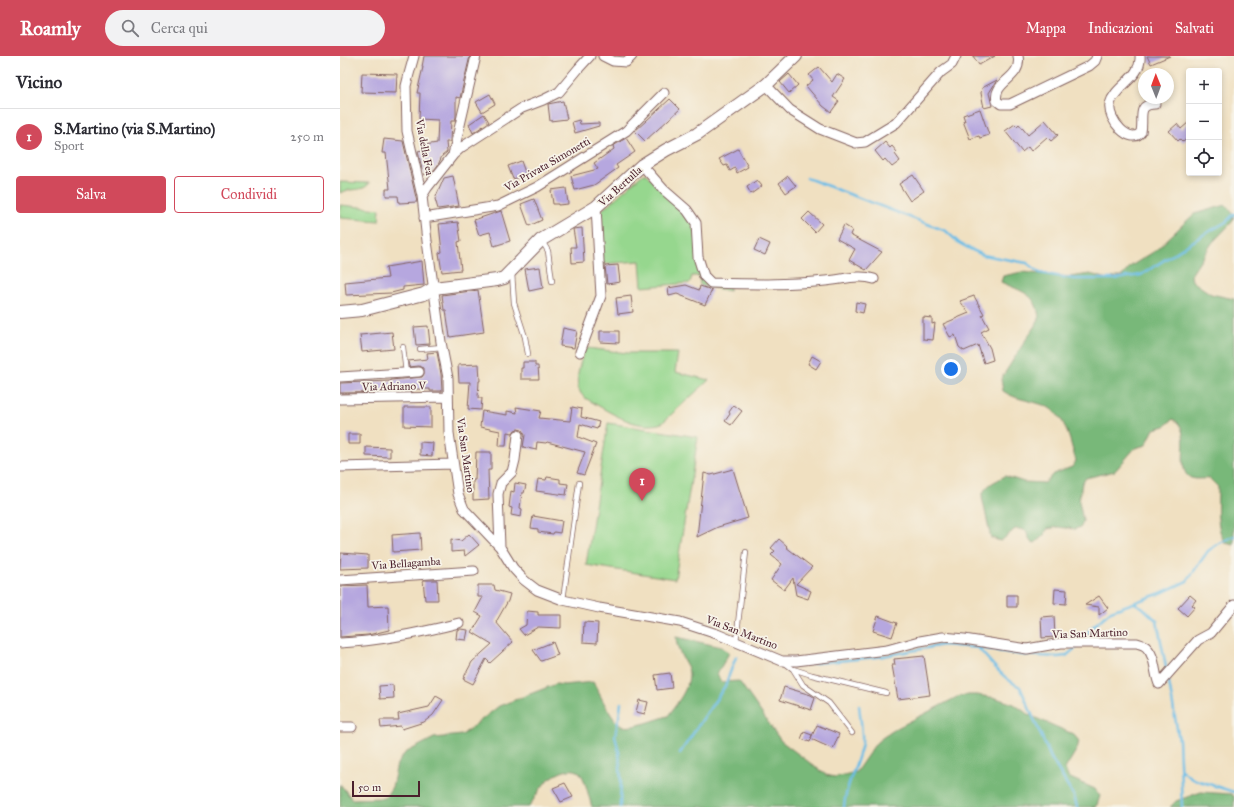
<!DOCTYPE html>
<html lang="it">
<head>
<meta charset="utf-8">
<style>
	:root { --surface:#fff; --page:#f2f2f3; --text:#2b2b33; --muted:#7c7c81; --line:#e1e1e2; --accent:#d1495b }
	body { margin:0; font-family:"IM FELL Great Primer",serif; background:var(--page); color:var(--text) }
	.controls { position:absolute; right:12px; top:12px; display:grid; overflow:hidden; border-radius:4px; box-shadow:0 2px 6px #0003 }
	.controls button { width:36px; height:36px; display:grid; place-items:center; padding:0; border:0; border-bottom:1px solid var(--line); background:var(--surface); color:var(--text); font:20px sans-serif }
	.compass { position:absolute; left:798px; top:12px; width:36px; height:36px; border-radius:50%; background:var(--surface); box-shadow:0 2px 6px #0003; rotate:359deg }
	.scale { position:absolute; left:12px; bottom:10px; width:68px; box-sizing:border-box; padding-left:4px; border:2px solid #4a1f2b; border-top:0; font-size:11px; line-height:14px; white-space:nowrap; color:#4a1f2b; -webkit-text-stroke:3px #f7f3e8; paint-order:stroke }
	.you { position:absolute; left:611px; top:313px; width:14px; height:14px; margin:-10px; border:3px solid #fff; border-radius:50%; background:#1a73e8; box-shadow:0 0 0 6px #1a73e833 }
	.badge { display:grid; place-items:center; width:26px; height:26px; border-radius:50%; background:var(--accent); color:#fff; font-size:13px; font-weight:700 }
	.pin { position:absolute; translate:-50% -33px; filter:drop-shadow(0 1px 2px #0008) }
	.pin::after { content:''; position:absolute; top:21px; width:14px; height:12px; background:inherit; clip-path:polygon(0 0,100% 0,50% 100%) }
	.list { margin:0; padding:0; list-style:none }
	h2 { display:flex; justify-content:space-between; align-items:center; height:52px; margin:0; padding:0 16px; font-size:17px }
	h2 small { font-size:13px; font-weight:400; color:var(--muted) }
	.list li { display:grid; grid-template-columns:26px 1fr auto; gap:12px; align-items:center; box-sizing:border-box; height:56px; padding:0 16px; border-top:1px solid var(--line) }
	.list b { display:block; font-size:15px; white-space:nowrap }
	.list p { margin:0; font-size:13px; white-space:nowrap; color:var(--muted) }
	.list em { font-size:13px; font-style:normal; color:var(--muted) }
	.actions { display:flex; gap:8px; padding:12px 16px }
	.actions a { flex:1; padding:9px 0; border:1px solid var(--accent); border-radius:4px; text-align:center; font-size:14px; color:var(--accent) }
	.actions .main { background:var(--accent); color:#fff }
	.icon { flex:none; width:22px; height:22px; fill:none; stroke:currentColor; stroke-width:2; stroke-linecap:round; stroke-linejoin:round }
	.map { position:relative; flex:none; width:894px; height:751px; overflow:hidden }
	header { display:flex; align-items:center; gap:24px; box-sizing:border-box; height:56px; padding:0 20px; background:var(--accent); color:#fff }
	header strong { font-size:19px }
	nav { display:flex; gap:22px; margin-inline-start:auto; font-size:14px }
	.search { width:280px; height:36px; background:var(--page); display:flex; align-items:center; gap:10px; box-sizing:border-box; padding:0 14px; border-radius:22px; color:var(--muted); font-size:15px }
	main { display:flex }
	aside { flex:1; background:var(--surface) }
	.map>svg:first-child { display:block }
	.green { fill:#96d78e; stroke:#707b5c }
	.forest { fill:#78b879; stroke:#616c52 }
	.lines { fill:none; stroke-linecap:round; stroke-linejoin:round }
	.stream { stroke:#6bbde7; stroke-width:2.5 }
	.building { fill:#b6a7df }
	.lane-casing { stroke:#846360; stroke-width:6 }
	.street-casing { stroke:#846360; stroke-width:11 }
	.secondary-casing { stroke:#846360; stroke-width:14 }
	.lane { stroke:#fff; stroke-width:4.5 }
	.street { stroke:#fff; stroke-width:9 }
	.secondary { stroke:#fff; stroke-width:12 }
	.labels { text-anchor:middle; stroke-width:3.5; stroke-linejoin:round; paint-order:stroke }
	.street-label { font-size:11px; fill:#4a1f2b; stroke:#f7f3e8 }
</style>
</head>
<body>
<header>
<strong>Roamly</strong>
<div class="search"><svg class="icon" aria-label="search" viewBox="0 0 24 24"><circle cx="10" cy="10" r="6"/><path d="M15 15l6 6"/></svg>Cerca qui</div>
<nav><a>Mappa</a><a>Indicazioni</a><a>Salvati</a></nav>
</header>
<main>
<aside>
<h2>Vicino<small></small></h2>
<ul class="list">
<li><span class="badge">1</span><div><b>S.Martino (via S.Martino)</b><p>Sport</p></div><em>250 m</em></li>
</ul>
<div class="actions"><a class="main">Salva</a><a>Condividi</a></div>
</aside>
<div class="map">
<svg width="894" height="751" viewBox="0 0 894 751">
	<rect width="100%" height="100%" fill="#f7f3e8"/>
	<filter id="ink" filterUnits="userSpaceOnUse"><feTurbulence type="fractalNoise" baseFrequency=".025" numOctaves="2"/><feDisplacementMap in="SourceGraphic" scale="8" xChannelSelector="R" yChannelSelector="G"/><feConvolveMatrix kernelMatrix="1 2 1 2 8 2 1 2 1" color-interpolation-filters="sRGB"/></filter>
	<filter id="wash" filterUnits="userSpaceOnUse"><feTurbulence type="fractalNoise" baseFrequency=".012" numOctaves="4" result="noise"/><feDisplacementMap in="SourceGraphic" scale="16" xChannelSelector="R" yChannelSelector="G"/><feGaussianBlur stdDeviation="0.9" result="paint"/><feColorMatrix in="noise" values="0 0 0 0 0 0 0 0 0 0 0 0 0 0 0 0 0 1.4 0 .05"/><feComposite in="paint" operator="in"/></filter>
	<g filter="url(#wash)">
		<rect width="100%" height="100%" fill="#f0e0c1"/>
		<!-- green -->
		<path class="green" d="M303 118H306L353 165 364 222 390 230 389 235 360 229 359 220H352L350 227 302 231 300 205 262 208 261 158 262 154Z
			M0 126 30 127C22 137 10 131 0 137Z
			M0 149 40 153 39 165 0 162Z
			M247 292 287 297H338L335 316 369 324 322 367C296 376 267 354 245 342 231 330 240 311 244 294Z
			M268 367 358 381 335 523 246 509Z"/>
		<!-- forest -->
		<path class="forest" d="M886 149 894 159 892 166 872 187 851 219 852 225 871 238 894 243V489L885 487C875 470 878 450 878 431L870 423C865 422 856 424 851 422 833 414 855 375 833 363L825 370 814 373 806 389 795 392 775 415 746 422 742 427 739 445 743 465 741 471 735 473 718 471 707 473 704 479 695 487 690 485 686 475 681 473H675L661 485 651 482 642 441C644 429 655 426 665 420L684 426 705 427 713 418 732 411 736 405C729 383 726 355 700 348 685 343 677 344 663 335L661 323 699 263C697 237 682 236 661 226L663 220 682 216 730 221 750 218 768 223 782 220 791 210 815 195 854 158Z
			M336 581 382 591 389 597 377 618 381 626 399 625 441 685 486 719 495 721 516 716 536 687 542 682 557 672 617 641 627 639H637L656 642 674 648 689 659 733 678 739 685 737 693 725 713 728 721 755 733 760 740 757 749 754 751H252C249 742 246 726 241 718 233 707 211 720 205 727 199 734 194 743 189 751H0V728L12 743 45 742 52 731 57 708 65 697 94 682 122 679 159 650 216 628 224 629 253 626C259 636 272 666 282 670 293 673 317 663 328 660 337 647 355 626 347 610 341 599 337 594 336 581Z
			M861 736 891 738 894 740V751H830L836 745Z"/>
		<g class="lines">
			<!-- stream -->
			<path class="stream" d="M467 122 606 175 619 187 628 192 643 199 687 207 700 217 734 223H775L801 219 863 179 886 166 894 158
				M794 547 802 551 817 565 827 616
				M743 584 750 573 771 555 821 537 847 525 868 495 878 488 894 480
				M638 592C651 606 662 622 680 631L711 702 734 740 737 751
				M467 608 538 601 603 589 640 592 682 599 718 601 726 600 738 590
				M828 621 839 684 842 751
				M340 697 385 630 396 601
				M841 714 853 723 894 736
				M280 751 281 725 279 696 275 680 279 661 281 647
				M504 751C505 729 518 709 522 687 523 676 520 660 519 649"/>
		</g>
		<g id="blocks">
			<!-- building -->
			<path class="building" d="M84 0H130L120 42 116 41V61L115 65H111L110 86H106L107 96 102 100 98 109 90 119 83 118 78 95 86 93 85 89 97 87 98 64 79 63 80 37H77L83 11H82Z
				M633 0H655L639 9Z
				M807 0H830L811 8Z
				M479 11 492 26 497 18 505 23 493 41 499 45 491 56 483 50 466 30 473 24 469 19Z
				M22 17 57 18 56 37 21 36Z
				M449 18 458 29 449 37 440 26Z
				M657 24 649 37 652 50 644 52 641 37 642 32Z
				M150 38 155 48 142 56 136 46Z
				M330 43 340 53 305 85 295 75Z
				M223 45 227 63 210 65 208 48Z
				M640 53 649 79 640 82 639 80 630 83 623 65H625L623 59Z
				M144 58 149 66 133 77 129 68Z
				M239 64 240 68 259 67V70L235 77 232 66Z
				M705 64 718 79 711 85 707 81 691 95 688 91 682 96 665 75 675 68 677 70 679 68 688 79Z
				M849 66V81L843 86 840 83 838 85 829 75 837 68 841 73Z
				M286 82 295 96 276 109 278 112 254 129 235 134 231 120 258 113 254 107 274 93 273 90Z
				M44 83 63 85 77 146 59 147 58 140H46V133H50L46 97H42Z
				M545 86 550 92 552 90 557 96 555 98 560 105 552 111 545 103 543 105 535 95Z
				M398 93 408 111 397 117 395 112 390 115 387 109 384 110 379 103Z
				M181 105 186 119 173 123 168 110Z
				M573 119 584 135 570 145 559 128Z
				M113 120 119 150 98 153 95 143 104 122Z
				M448 120 456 130 446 137 439 127Z
				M417 124 422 130 411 138 407 131Z
				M226 132 228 148 218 149V148H213L211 134Z
				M194 143 202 164 189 170 181 148Z
				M161 155 170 185 154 190 150 176 139 179 134 164Z
				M469 156 482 168 475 176 462 163Z
				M118 166 121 185 118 186 121 214 102 216 99 197 102 196 99 168Z
				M504 169 512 174 510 179 542 196 526 214 509 204 515 193 497 183Z
				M242 172 244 206 232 207 231 191H236L233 173Z
				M419 183 430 188 425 199 414 194Z
				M82 205 84 229 63 231V234L51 237 6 239 5 226 48 222 46 211Z
				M278 209 280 226 267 228 265 210Z
				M200 211 203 232 189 235 185 213Z
				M346 229 359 234 360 230 372 234 365 249 337 238 329 240 328 232Z
				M138 234 144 276 110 281 106 254H104L102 239Z
				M291 240 293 256 278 258 276 242Z
				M634 240 644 258 642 259 649 272 641 276 650 292 653 304 644 307 638 289 624 295 619 291 615 279 610 281 603 268 629 257 620 245Z
				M516 246 525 248 523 257 515 255Z
				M583 261 592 262V268L595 267 593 284 583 283Z
				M88 270 90 288 76 289 74 271Z
				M223 272 237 275 234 292 220 290Z
				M260 275H279V287L260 286Z
				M52 276 54 293 22 296 20 279Z
				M97 296 101 318 102 335H90V333H73V336L0 337V327L51 325V324L82 321 84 318V312L79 310 69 311 68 305 88 303 87 297Z
				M472 300 481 305 476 313 468 308Z
				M183 306H195V310H198L199 323H181V312H183Z
				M139 308 140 325H139L138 342H142L141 354 128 353 130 326H119L118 309Z
				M394 349 402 355 391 369 385 365 390 358 389 356Z
				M64 351H91V371L64 370Z
				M176 351 201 355 199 362 230 365 232 351 242 353 241 361 259 366 257 373 240 368 238 381 256 388 244 419 237 417 245 396 207 386 206 387 197 386 196 394 183 391 185 379 182 374 178 373 175 374 173 377 167 376 166 390H159L160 375 140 371 142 355 167 359V355L177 357Z
				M8 378H20V388H8Z
				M80 386 93 387 92 400 80 399Z
				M26 391 50 392V401L26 400Z
				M136 396H151V414H148L149 443 133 444V424H135Z
				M393 413 408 462 378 471 357 481 364 417 371 419Z
				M207 421 220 423V427L228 428 226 439 196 435 198 423 206 424Z
				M175 427 186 429 184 437H182L180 452 182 453 181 461 171 459 172 452 169 451 171 435 174 436Z
				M193 460 222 465 220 477 214 476 213 478 198 476V473L191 472Z
				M80 477 81 494 53 496 52 479Z
				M129 478 139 489 125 500 124 495 111 496V483L121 485Z
				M439 483 447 490 446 491 472 511 456 528 471 535 468 543 456 539 453 522 444 534 431 524 442 508 431 499 435 495 431 492Z
				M1 497 28 499V512L0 513Z
				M83 524H97L98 544H85Z
				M27 529 28 551 48 550 49 574 28 579 0 581V530Z
				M138 529H154L155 534 170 538 168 545 156 566 173 586 150 607 146 603 133 628 123 623 132 606 152 588 132 576 142 560 135 556 143 541H138Z
				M715 533 727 534 726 548 714 547Z
				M667 539H677V551H667Z
				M850 539 856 544 852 549 855 551 847 560 838 552Z
				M759 540 768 552 759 559V551L745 549Z
				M187 555 198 556V559H221V572L198 571 184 579 179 573 186 569Z
				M538 560 557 567 552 581 533 575Z
				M714 560 715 581 702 582 701 561Z
				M244 566 258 567 257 587 243 586Z
				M120 573 128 574 126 584 116 583 117 574Z
				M213 586 218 599 201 605 193 594Z
				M584 600 590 639 558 643 552 609H555L554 603Z
				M330 617 332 632 317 634 315 619Z
				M53 629 54 642 40 643 39 630Z
				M444 631 471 639 475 642 471 654 440 644Z
				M96 640 103 644 93 659 84 666 62 673 61 670 41 672 40 664H59L58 658 89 651Z
				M299 644 308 646 305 658 296 656Z
				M477 669 499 678 493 693 471 683 470 686 461 683 464 676 472 679 471 682Z
				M225 727 233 741 221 746 213 732Z"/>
		</g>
	</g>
	<g filter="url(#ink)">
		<use href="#blocks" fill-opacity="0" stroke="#846360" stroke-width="1"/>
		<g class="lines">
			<defs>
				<path id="lane" d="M202 185 208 195 212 225
					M172 217 174 247 185 281 188 298
					M63 291 66 317
					M80 293 102 291
					M223 544 239 427
					M396 586 406 496
					M445 607 453 613 472 619 546 637
					M453 613 463 629 489 647 512 677"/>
				<path id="street" d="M74 0 69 18 66 30 67 75 82 140
					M250 0 239 12 219 36 203 44 182 52 122 91 113 99 87 132 82 140 87 185 101 286 108 322 109 377 118 438 124 453 160 491 173 512 184 524 197 534 223 544 259 552 340 566 377 578 442 605H456L547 594 580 585 603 581 624 583 687 593 721 587H797C800 588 804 589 806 591 816 600 814 617 819 628L858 584 871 577 894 549
					M263 0 273 5 286 6 292 0
					M678 0C683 23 652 25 657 45L661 48H670L749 10 755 5 757 0
					M800 0C802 22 775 29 770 48 767 64 791 90 801 76 804 63 796 48 815 48
					M426 29 450 54 480 73 516 87 525 86 556 67 601 16 612 8 616 0
					M113 99 136 0
					M302 109 324 134 347 154 356 167 358 201 364 220 371 227C409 228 447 229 485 225 501 224 519 218 534 223
					M84 162 158 150 197 131 286 75 324 37
					M240 296 261 240 256 151
					M0 321 79 316
					M0 343 108 341
					M0 411 113 408
					M160 491 158 438 161 427 172 416 175 404 178 379
					M0 524 134 515
					M0 587C40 585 80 577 119 567
					M0 671H12"/>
				<path id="secondary" d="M0 256 22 254 84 238 94 232 157 224 164 222 201 184 256 151 302 109 326 94 357 78 426 29 456 0"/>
			</defs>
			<!-- lane casing -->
			<use href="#lane" class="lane-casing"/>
			<!-- street casing -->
			<use href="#street" class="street-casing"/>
			<!-- secondary casing -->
			<use href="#secondary" class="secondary-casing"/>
			<!-- lane -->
			<use href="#lane" class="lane"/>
			<!-- street -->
			<use href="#street" class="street"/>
			<!-- secondary -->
			<use href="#secondary" class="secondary"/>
		</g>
	</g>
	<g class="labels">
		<!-- street labels -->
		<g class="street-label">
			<text transform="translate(85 91) rotate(79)" y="4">Via della Fea</text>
			<text transform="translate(207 108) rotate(-30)" y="4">Via Privata Simonetti</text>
			<text transform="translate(280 130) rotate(-42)" y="4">Via Bertulla</text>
			<text transform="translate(54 330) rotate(-1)" y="4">Via Adriano V</text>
			<text transform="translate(126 399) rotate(82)" y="4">Via San Martino</text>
			<text transform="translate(66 507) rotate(-4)" y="4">Via Bellagamba</text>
			<text transform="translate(402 576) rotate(21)" y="4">Via San Martino</text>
			<text transform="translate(750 577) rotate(-2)" y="4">Via San Martino</text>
		</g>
	</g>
</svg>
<div class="controls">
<button>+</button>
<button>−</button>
<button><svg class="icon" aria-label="locate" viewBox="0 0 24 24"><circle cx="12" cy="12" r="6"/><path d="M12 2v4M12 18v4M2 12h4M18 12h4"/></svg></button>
</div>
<svg class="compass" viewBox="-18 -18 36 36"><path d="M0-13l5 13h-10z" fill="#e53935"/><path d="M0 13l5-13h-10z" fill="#7c7c81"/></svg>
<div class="scale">50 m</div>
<div class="you"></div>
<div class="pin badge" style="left:302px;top:445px">1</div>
</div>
</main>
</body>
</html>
